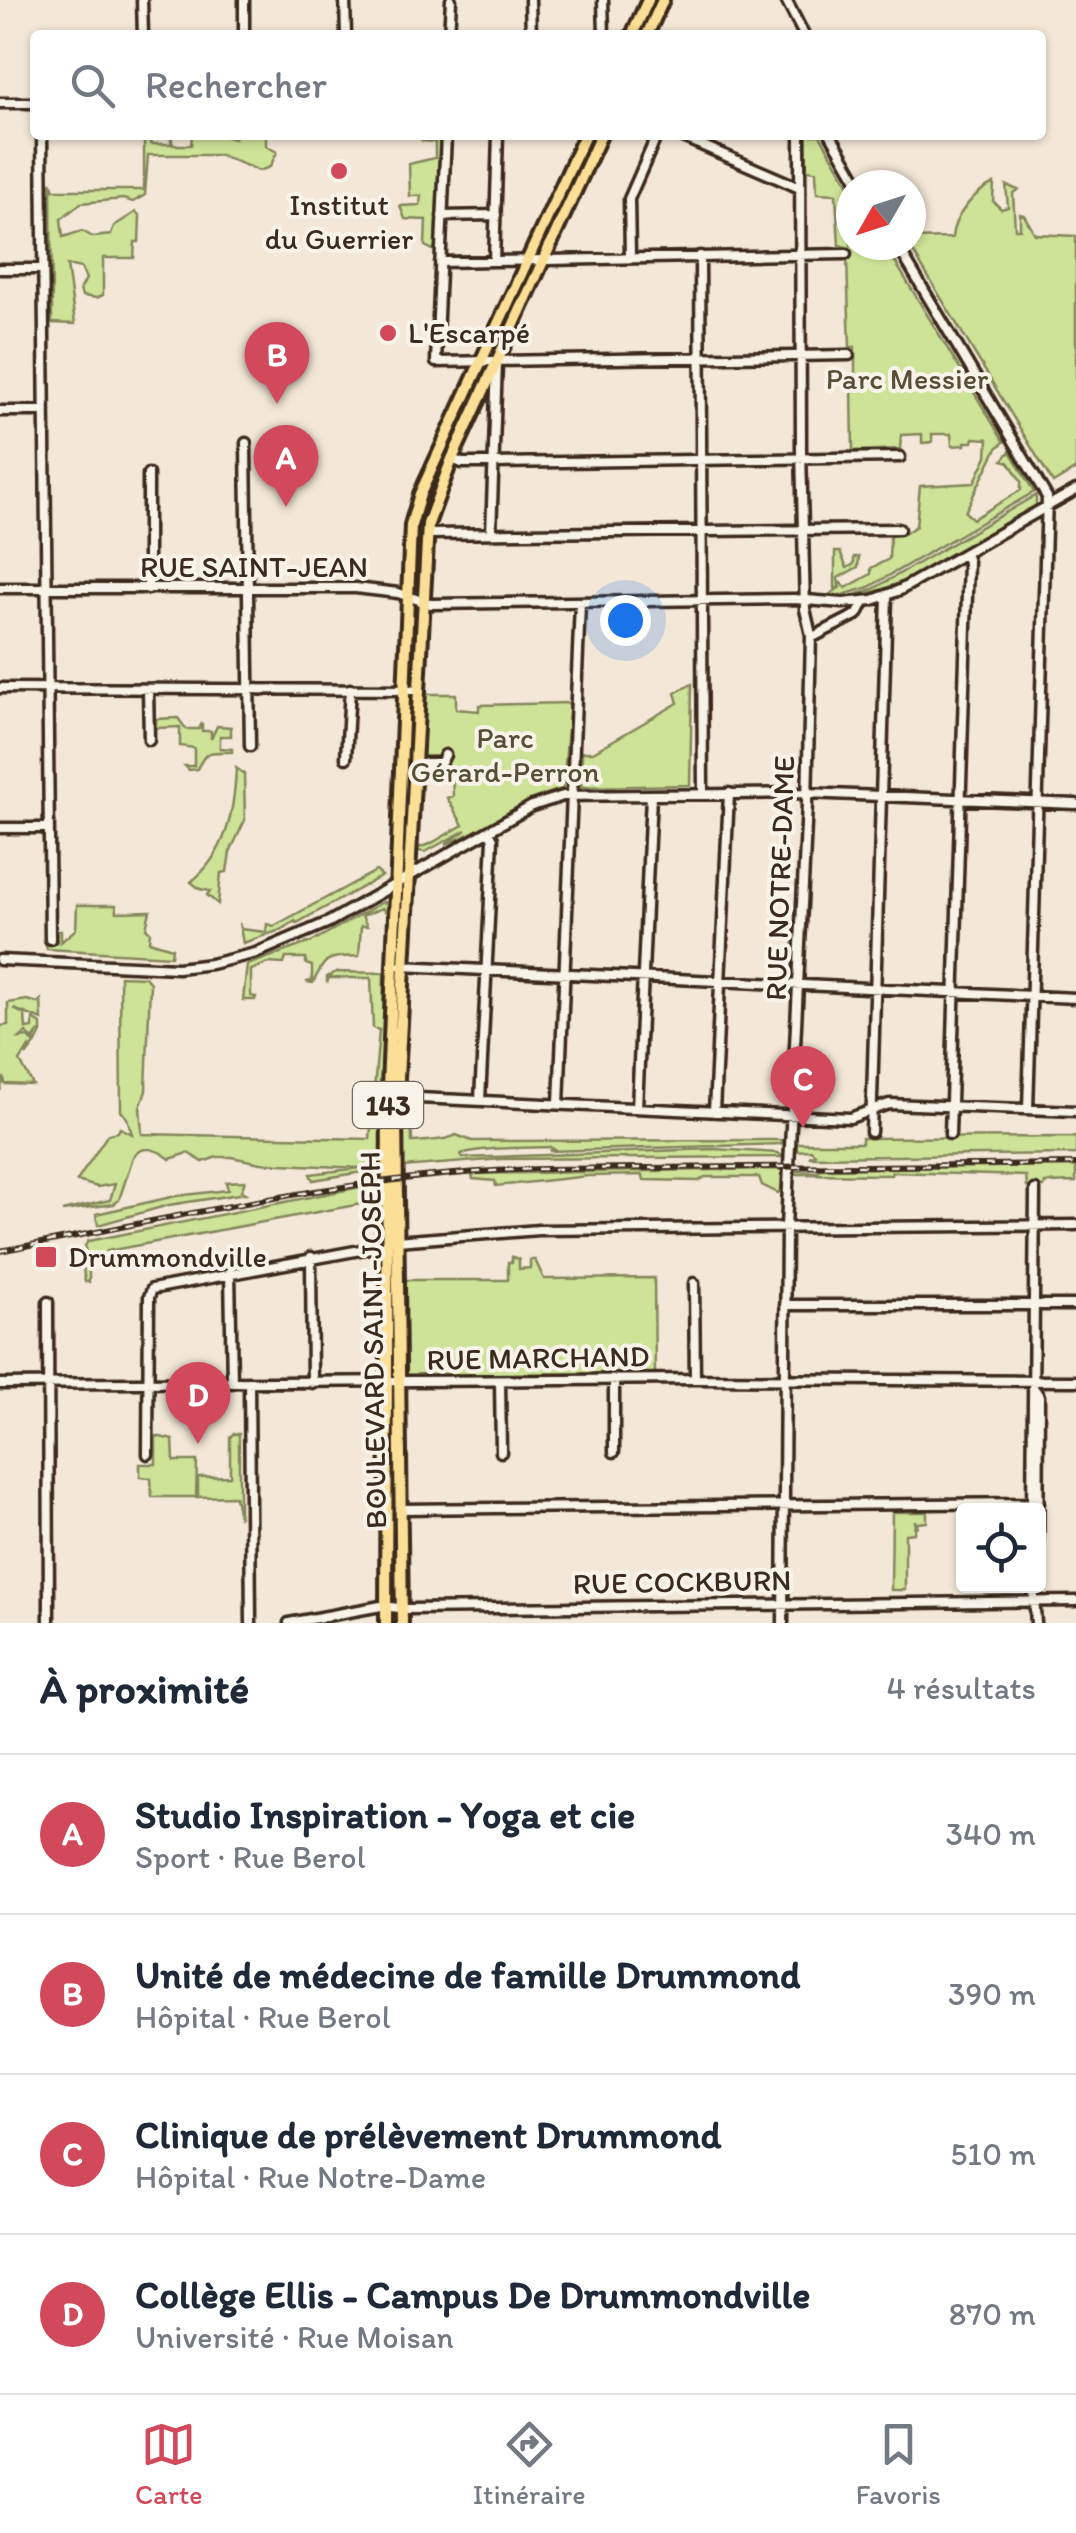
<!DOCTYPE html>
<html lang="fr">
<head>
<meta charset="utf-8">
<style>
	:root { --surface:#fff; --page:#f2f2f3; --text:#1f2937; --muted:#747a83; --line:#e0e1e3; --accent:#d1495b }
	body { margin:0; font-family:Itim,sans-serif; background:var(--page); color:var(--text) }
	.controls { position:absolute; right:30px; bottom:30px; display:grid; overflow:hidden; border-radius:10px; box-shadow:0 2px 8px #0004 }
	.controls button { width:90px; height:90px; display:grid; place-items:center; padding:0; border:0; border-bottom:2px solid var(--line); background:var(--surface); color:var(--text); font:50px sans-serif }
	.compass { position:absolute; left:836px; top:170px; width:90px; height:90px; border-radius:50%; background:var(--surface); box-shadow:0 2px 8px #0004; rotate:231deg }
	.you { position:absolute; left:625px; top:620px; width:35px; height:35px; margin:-25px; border:8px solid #fff; border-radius:50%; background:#1a73e8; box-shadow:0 0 0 15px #1a73e833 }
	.badge { display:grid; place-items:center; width:65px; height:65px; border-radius:50%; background:var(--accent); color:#fff; font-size:32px; font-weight:700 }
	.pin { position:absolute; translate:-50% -82px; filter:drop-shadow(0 2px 5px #0008) }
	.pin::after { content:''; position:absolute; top:52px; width:35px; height:30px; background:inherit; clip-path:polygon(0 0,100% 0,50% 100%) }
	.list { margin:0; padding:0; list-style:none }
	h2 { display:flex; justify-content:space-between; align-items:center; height:130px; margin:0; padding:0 40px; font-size:42px }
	h2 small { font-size:32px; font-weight:400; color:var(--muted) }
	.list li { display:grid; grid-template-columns:65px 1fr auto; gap:30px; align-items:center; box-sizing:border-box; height:160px; padding:0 40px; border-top:2px solid var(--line) }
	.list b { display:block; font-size:38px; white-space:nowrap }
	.list p { margin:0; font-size:32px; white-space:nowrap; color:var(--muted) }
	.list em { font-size:32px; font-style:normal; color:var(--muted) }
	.icon { flex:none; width:55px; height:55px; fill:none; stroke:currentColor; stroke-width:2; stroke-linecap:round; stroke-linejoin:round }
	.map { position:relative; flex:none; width:1076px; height:1623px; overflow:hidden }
	.search { position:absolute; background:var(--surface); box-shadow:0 2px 8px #0004; left:30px; right:30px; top:30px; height:110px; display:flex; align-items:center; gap:25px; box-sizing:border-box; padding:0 35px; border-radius:10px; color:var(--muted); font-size:38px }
	.sheet { height:770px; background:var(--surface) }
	nav { display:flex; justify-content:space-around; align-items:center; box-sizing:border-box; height:140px; border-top:2px solid var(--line); background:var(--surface); font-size:28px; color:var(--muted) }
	nav a { display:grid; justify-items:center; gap:5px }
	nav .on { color:var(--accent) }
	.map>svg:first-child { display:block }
	.green { fill:#cee398; stroke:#84865b; stroke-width:2.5 }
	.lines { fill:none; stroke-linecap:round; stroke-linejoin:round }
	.minor-casing { stroke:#3b2a1e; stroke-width:15 }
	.major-casing { stroke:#3b2a1e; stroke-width:18 }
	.minor { stroke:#f7f3e8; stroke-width:8 }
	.major { stroke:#fbdf96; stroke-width:10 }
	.rail-casing { stroke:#3b2a1e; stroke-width:6 }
	.rail { stroke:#f7f3e8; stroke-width:2.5; stroke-dasharray:8; stroke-linecap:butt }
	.poi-dot { fill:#d1495b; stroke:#f7f3e8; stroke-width:4 }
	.labels { text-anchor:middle; stroke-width:8; stroke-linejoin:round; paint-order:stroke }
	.shield { fill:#f7f3e8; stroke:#73665b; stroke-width:2.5 }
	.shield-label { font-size:28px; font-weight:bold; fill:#3b2a1e }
	.poi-label { font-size:30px; fill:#3b2a1e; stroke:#f7f3e8; text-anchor:start }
	.park-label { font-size:30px; fill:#584f36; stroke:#f7f3e8 }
	.street-label { font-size:30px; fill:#3b2a1e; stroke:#f7f3e8 }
</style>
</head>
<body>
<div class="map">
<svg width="1076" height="1623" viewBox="0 0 1076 1623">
	<rect width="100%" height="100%" fill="#f3e8d7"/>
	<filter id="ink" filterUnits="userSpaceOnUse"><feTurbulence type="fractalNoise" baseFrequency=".01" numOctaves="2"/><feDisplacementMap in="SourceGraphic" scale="20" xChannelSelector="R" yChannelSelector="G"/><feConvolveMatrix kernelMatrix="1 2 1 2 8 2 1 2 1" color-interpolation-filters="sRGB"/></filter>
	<g filter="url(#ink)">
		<!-- green -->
		<path class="green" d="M144 135H151V144H171V135L173 145H191L192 136 222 135 234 139 235 135H266V146L277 152 270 167 259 171 220 155H148L145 195 133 202 123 199 81 203 61 219 63 237 82 231 93 237 111 235 114 226 136 212 140 216 139 242H135L134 258H103V295L97 298 82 296 80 290 86 279 81 268 67 265 75 324 52 323 51 182 54 190H144Z
			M418 135H440L435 247 433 250 425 246 426 220 405 219 400 206 420 205 421 196H410L409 164 435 158V142L422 141Z
			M806 135H820L851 188V245H885L1004 442 997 448 965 512 973 519 1021 490V481L1009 462 1003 460 1010 451 1034 492 869 587 843 595H829L839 588H835V552H840L847 568 854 564V557H859L858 567 838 578 839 586 841 583 846 588 871 574V568L889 559 890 536 904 534 916 526 920 486 974 483 987 456 988 439 974 438 973 442H965V445L952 446 951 434H932V442L922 443V434L901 435 900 449 853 451 852 386H855V347H850L847 260 850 259V248L839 245 836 194 817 193 816 171 807 170Z
			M994 183 993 201 1001 209 1008 207 1006 185 1018 190 1013 193 1015 229H1020V214L1024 215 1035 234 1076 236V469L1053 483 909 245 911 239 952 238C953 217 975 191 994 183Z
			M1036 495V505C983 535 908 591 848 597L873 589Z
			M692 684 690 785 581 787 582 752H593L678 703 675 693Z
			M426 694H456V709L479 711V705L570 703 563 789C520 799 488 830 446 844L466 830 425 852 418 851V848L430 844 463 825 447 798 453 796 452 770H442L448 757H423Z
			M178 718 186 729H199L202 723V731H211V739L217 726 231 727V736H220V748L232 749V752C208 752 207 749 197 769L189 770 185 766H194V748L180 746V727L156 728V719Z
			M236 768 244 774 245 820 230 852 227 872 221 873 218 904 207 895 210 891 200 889 191 882C227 853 234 812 236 768Z
			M376 871 382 876 297 923 295 921 283 929 243 943 239 923 241 929 266 932 267 924 274 926Z
			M383 902 387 903V913L382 908 362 916 367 926H361L359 956C326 958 327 955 313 983L306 982 312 981V966L306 964V958H286L284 964 268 963 251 970V996L256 997 255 1000H243L247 965 311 942Z
			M77 905H116L117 912 150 911 146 928 150 932 149 941 172 948 171 956 47 949 45 942H57V931H61V942L76 929Z
			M336 972 384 973 381 1169 313 1180 310 1174 360 1168 261 1163 231 1157H217L203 1162 188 1153 170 1159C159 1150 143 1143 133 1157L119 1200 114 1204 62 1211 110 1200 115 1184 97 1187 77 1181 108 1134 118 1132 120 1128 132 1134 127 1118 121 1111 120 976 145 977 150 983 146 1091 140 1107 142 1134 370 1139 379 1030 373 1028 371 978H329L327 983V977Z
			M27 1000 38 1003 41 1000 42 1020 14 1009 25 1015 26 1029 33 1028V1019L41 1024V1033L36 1043 34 1040 39 1031 33 1039 26 1033 20 1038 29 1037 35 1044 26 1056 30 1045 20 1061 33 1085 5 1084 4 1077 0 1091V1026L8 1025V1003Z
			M407 1106H416V1110L411 1111 412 1142C422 1141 448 1141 456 1135L472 1141 784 1140 781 1144 549 1151 554 1149 550 1147C525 1148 485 1147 461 1154L462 1158 714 1149 778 1153 783 1157 502 1159 403 1167 402 1110Z
			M1076 1137V1154L809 1157 815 1154 811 1150 796 1151 797 1143H862V1138Z
			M1076 1166V1182L1045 1183 1044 1187H1027L1026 1176 892 1172 891 1175 796 1174V1171L818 1172 821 1169Z
			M782 1169 781 1190 778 1193 762 1185 759 1177H705L699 1181 644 1180 643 1175 588 1176 496 1186 495 1181 473 1179 472 1174H463Z
			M245 1181 241 1191 245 1193 169 1205 98 1225 96 1214 176 1196 228 1190 226 1182Z
			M381 1183 382 1230 375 1237 373 1203 361 1204 107 1251V1259L89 1261V1282H85L83 1269 87 1267 85 1246 88 1241Z
			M512 1257 519 1259V1269L530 1268V1260H535L544 1279 654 1278 655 1373 407 1375 403 1280H508V1262H512Z
			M233 1434H239V1518L235 1496 198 1497V1477L230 1476V1437Z
			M156 1436 173 1440 174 1461H197L196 1497H152L151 1478 140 1477V1464H156Z
			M892 1512H927V1522L918 1523 916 1528 915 1520 914 1533 905 1534V1590H891Z"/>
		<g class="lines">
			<defs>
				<path id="minor" d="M142 0 143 35
					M244 0V35
					M345 0 346 35
					M530 0 531 35
					M603 0 604 35
					M786 0 804 35
					M449 35 451 0
					M0 103H35
					M42 135 50 939
					M446 135 436 362 849 355
					M678 135 800 188
					M831 135 860 185
					M442 216 496 215
					M897 245 1047 497 1028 1109
					M630 256 629 199 657 135
					M700 256 703 794
					M494 261 498 135
					M440 262 846 254
					M0 269H43
					M0 411H45
					M246 443 250 746
					M452 459 462 463H493L900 457
					M148 474V589
					M427 534 899 529
					M491 534 497 363
					M0 588H356L398 593 431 604 794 599 843 603 873 600 900 590 1076 490
					M811 638 858 614 864 602
					M0 688 418 690
					M148 689 149 740
					M346 758 350 689
					M415 763H441L445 755
					M0 828H49
					M0 960 178 968 211 964 256 953 329 922 532 806 563 796 806 793 1076 804
					M401 966 1076 998
					M397 1097 850 1118 889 1104 1076 1111
					M480 1100 493 839 489 831
					M559 1104 580 603
					M637 1108 651 795
					M714 1112 729 793
					M871 1132 887 596
					M950 1134 968 562 965 554
					M396 1241 539 1230 1076 1225
					M311 1257 312 1383
					M230 1272 232 1383
					M694 1283 695 1379
					M48 1302 49 1623
					M785 1305H1076
					M614 1380V1452
					M500 1381 501 1452
					M249 1382 251 1623
					M0 1384 695 1379 1076 1381
					M1035 1390 1039 1396 1038 1584
					M148 1454 149 1297 152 1289 387 1245
					M399 1509 1039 1503
					M1032 1510 1035 1190
					M1033 1586 1036 1623
					M289 1623 381 1606 408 1609 1076 1601
					M783 1623 786 1227 807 804 811 635 805 609 801 451 800 135"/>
				<path id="major" d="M632 35 648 0
					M647 35 663 0
					M386 1623 388 1088 411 525 420 494 585 135
					M402 1623 396 1115 428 524 452 459 601 135"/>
			</defs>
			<!-- minor casing -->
			<use href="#minor" class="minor-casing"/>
			<!-- major casing -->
			<use href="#major" class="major-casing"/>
			<!-- minor -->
			<use href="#minor" class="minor"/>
			<!-- major -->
			<use href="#major" class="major"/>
			<defs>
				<path id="rail" d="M0 1251C179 1217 359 1173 542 1169L1076 1164"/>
			</defs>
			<!-- rail casing -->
			<use href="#rail" class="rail-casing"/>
			<!-- rail -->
			<use href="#rail" class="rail"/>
		</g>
	</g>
	<!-- markers -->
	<g class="poi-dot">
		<circle cx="339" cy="171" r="10"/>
		<circle cx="388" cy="333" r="10"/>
		<rect x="34" y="1245" width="24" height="24" rx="5"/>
	</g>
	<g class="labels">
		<!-- shield labels -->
		<rect class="shield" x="353" y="1082" width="70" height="46" rx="8"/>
		<g class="shield-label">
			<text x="388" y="1115">143</text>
		</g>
		<!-- poi labels -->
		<g class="poi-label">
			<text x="339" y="215" text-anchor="middle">Institut<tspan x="339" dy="34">du Guerrier</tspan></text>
			<text x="408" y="343">L'Escarpé</text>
			<text x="68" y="1267">Drummondville</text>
		</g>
		<!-- park labels -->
		<g class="park-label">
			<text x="907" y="389">Parc Messier</text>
			<text x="505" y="748">Parc<tspan x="505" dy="34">Gérard-Perron</tspan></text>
		</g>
		<!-- street labels -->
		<g class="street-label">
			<text x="254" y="577">RUE SAINT-JEAN</text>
			<text transform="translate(780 878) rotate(-88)" y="10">RUE NOTRE-DAME</text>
			<text transform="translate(373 1340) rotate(-91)" y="10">BOULEVARD SAINT-JOSEPH</text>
			<text transform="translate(538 1358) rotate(-1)" y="10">RUE MARCHAND</text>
			<text transform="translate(682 1582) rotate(-1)" y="10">RUE COCKBURN</text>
		</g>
	</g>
</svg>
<div class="controls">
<button><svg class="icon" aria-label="locate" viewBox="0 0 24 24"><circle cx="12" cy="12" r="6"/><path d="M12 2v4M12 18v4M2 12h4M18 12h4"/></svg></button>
</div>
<svg class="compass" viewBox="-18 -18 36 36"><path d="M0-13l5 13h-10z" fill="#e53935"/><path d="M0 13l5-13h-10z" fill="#747a83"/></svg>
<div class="you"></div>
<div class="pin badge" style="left:286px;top:507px">A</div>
<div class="pin badge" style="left:277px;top:404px">B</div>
<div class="pin badge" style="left:803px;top:1128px">C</div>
<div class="pin badge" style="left:198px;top:1444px">D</div>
<div class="search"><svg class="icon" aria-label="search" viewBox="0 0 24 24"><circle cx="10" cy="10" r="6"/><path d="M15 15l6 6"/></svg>Rechercher</div>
</div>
<section class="sheet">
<h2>À proximité<small>4 résultats</small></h2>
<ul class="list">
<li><span class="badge">A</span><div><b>Studio Inspiration - Yoga et cie</b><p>Sport · Rue Berol</p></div><em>340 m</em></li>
<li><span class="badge">B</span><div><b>Unité de médecine de famille Drummond</b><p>Hôpital · Rue Berol</p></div><em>390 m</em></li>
<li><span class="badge">C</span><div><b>Clinique de prélèvement Drummond</b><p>Hôpital · Rue Notre-Dame</p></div><em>510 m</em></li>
<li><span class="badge">D</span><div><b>Collège Ellis - Campus De Drummondville</b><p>Université · Rue Moisan</p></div><em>870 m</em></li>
</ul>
</section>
<nav>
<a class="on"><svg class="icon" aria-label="map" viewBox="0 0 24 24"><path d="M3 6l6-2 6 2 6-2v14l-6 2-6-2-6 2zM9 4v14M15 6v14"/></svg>Carte</a>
<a><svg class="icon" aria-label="directions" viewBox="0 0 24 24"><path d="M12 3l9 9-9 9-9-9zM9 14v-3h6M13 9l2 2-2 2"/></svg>Itinéraire</a>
<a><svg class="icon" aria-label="saved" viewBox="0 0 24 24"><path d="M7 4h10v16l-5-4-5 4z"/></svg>Favoris</a>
</nav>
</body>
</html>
